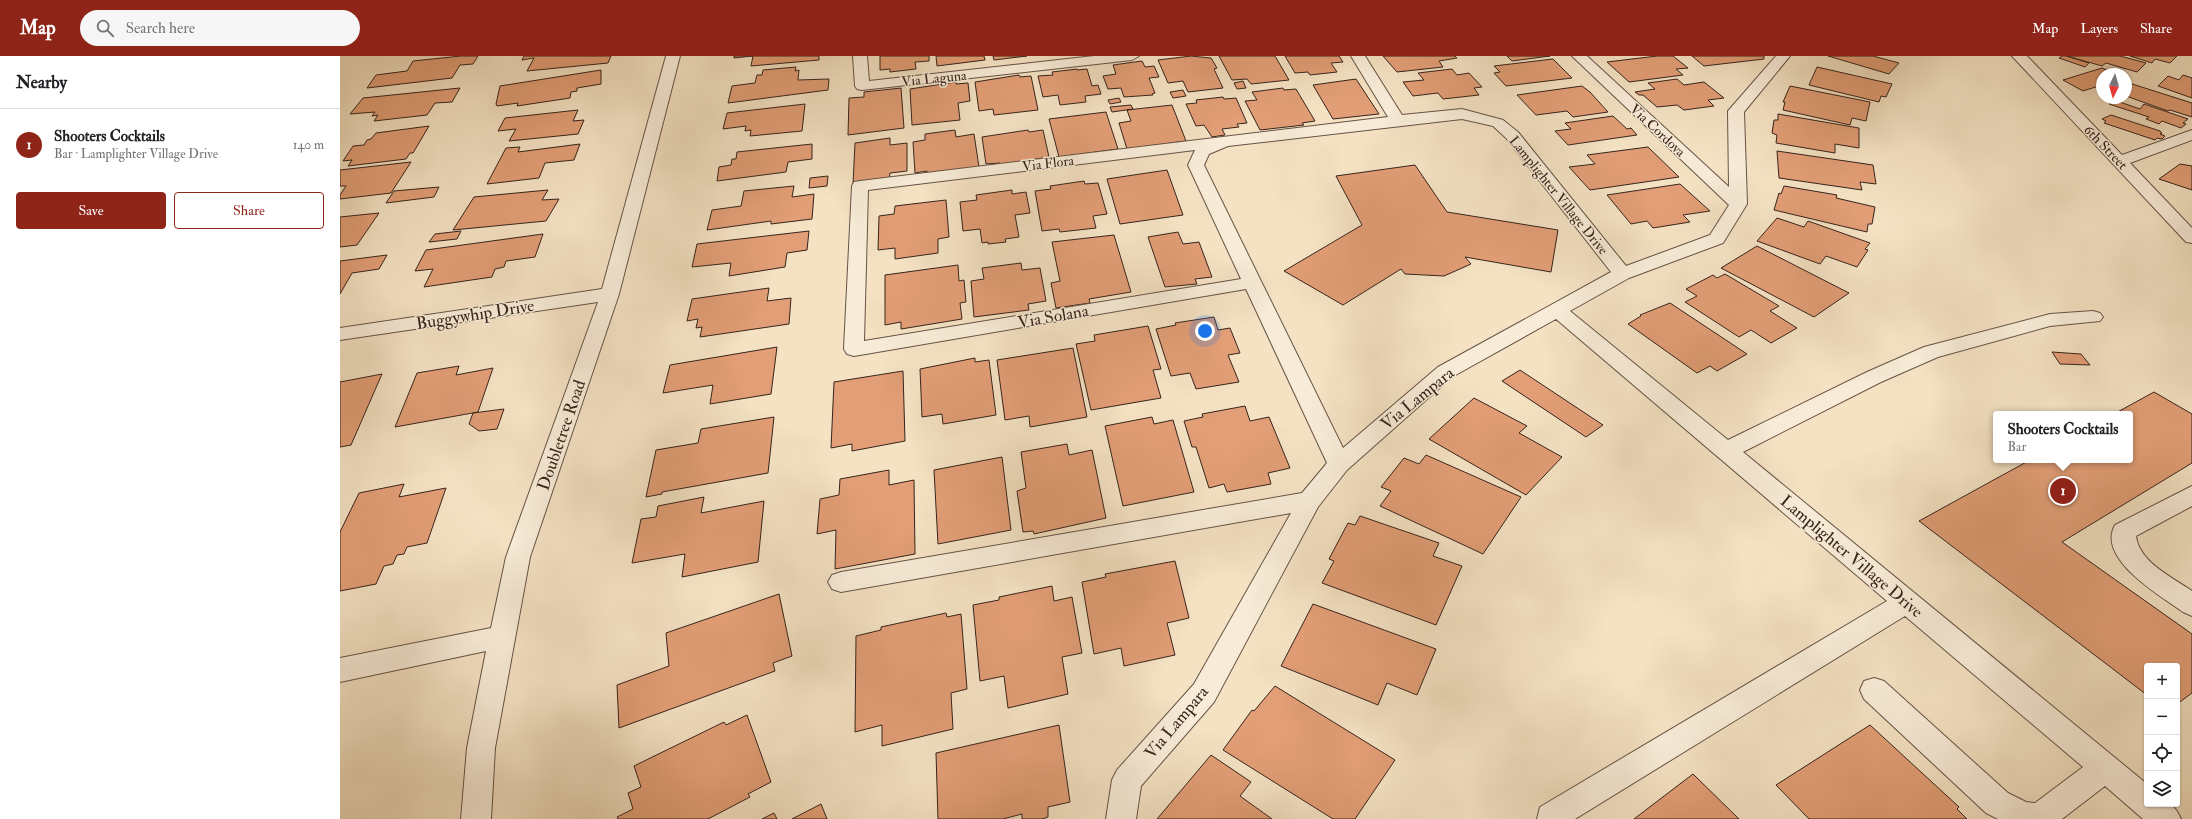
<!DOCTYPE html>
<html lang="en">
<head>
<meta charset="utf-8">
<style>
	:root { --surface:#fff; --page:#f6f6f6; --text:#202124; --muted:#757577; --line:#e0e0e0; --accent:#8f2418 }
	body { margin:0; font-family:"IM FELL Double Pica",serif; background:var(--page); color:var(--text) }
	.controls { position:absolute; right:12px; bottom:12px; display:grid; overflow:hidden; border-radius:4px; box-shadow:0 1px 3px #0004 }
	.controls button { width:36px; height:36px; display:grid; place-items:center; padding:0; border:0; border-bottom:1px solid var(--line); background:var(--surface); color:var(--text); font:20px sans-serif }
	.compass { position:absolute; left:1756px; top:12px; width:36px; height:36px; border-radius:50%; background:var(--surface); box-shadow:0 1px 3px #0004; rotate:185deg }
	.you { position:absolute; left:865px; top:275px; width:14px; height:14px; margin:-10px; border:3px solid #fff; border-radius:50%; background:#1a73e8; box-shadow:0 0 0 6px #1a73e833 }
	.badge { display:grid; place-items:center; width:26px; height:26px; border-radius:50%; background:var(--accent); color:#fff; font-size:13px; font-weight:700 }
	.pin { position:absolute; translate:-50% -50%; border:2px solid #fff; box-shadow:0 1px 4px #0006 }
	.popup { position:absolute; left:1653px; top:355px; width:140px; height:52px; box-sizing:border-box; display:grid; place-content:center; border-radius:4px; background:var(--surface); filter:drop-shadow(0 1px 3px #0005); font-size:13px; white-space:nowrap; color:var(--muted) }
	.popup b { font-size:15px; color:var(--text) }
	.popup::after { content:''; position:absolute; left:50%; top:100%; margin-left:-8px; border:8px solid transparent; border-top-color:var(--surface) }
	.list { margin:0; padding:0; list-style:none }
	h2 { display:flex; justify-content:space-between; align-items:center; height:52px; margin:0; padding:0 16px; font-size:17px }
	h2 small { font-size:13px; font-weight:400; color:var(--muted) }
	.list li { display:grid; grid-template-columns:26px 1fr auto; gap:12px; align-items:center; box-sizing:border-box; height:72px; padding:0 16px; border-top:1px solid var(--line) }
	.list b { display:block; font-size:15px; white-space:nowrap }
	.list p { margin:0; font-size:13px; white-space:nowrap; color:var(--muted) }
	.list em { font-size:13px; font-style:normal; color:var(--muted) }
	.actions { display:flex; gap:8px; padding:12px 16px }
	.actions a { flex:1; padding:9px 0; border:1px solid var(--accent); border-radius:4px; text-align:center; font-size:14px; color:var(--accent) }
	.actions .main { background:var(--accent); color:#fff }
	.icon { flex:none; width:22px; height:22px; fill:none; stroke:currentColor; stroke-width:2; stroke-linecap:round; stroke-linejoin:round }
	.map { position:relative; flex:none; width:1852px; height:763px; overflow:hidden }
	header { display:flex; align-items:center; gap:24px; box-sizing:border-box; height:56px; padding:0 20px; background:var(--accent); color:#fff }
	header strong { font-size:19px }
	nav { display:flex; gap:22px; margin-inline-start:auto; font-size:14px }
	.search { width:280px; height:36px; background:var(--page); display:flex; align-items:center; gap:10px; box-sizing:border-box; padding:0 14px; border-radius:22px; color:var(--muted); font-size:15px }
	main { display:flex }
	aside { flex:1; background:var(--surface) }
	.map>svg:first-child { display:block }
	.building { fill:#e29e76; stroke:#37231c }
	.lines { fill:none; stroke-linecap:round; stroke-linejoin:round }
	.minor-casing { stroke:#665346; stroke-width:2 }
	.minor { fill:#f8ecd8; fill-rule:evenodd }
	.labels { text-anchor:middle; stroke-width:3; stroke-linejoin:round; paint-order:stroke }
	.far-street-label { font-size:14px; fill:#37231c; stroke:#f8ecd8 }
	.street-label { font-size:17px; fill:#37231c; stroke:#f8ecd8 }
</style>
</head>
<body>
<header>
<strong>Map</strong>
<div class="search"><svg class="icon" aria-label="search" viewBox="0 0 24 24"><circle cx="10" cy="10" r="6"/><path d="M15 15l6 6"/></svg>Search here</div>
<nav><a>Map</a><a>Layers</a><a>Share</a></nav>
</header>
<main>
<aside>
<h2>Nearby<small></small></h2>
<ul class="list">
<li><span class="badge">1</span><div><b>Shooters Cocktails</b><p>Bar · Lamplighter Village Drive</p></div><em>140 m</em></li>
</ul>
<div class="actions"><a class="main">Save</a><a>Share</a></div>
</aside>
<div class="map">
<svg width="1852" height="763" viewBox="0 0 1852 763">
	<rect width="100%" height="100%" fill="#f4e2c3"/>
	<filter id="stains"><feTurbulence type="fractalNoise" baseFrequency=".005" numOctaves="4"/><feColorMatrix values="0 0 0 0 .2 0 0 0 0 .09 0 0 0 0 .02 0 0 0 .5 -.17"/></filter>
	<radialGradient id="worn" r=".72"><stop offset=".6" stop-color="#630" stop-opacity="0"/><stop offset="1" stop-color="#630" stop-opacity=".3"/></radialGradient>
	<!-- building -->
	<path class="building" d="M121 0H138L133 8 120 9 112 22 27 32 36 19 67 15 73 5Z
		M184 0H271L268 7 187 15 194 2 182 4Z
		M394 0H479V4L411 10 413 0 394 2Z
		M540 0H589V5L575 6 576 13 550 16V13L540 14Z
		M596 0H644L645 4 597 10Z
		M653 0H687L654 4Z
		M851 0 871 2 877 12 874 13 883 32 848 36 843 25 828 27 818 4Z
		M879 0H935L949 24 911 28 907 23 892 24Z
		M945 0H999L1003 6 991 7 997 16 970 19 968 16 955 17Z
		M1043 0H1115L1117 2 1099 5 1103 11 1057 16Z
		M1167 0H1210L1172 5Z
		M1317 0H1333L1348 12 1336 13 1343 19 1289 26 1267 6Z
		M1352 0H1424V3L1364 10Z
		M1488 0H1533L1559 7 1549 18Z
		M1722 0H1726L1749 7 1745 11 1719 2Z
		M1727 0H1780L1806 7 1797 16 1766 7 1762 10Z
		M1790 0H1837L1830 7 1815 3 1812 7Z
		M1213 3 1232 22 1166 30 1154 17 1160 16 1154 10Z
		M802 5 805 11 814 10 819 21 809 22 815 37 812 38 813 39 784 41 781 32 768 33 763 20 776 18 773 9Z
		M456 11 455 15 459 14 458 24 489 23 488 34 388 47 392 30 415 27 417 19H422L423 14Z
		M1477 11 1552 28 1546 41 1541 40 1539 46 1469 29Z
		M1762 12 1774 17 1762 18V29L1743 35 1723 24Z
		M737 13V14L747 13 752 30 758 29 761 38 745 40 746 46 720 49 718 39 703 41 698 20 713 19 712 16Z
		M1112 13 1117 19 1129 17 1142 31 1134 32 1139 39 1103 43 1098 37 1073 40 1063 26 1084 24 1078 17Z
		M261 14V28L237 32V35L231 36 230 42 177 50 178 47 157 50 156 48 160 30Z
		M679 19 680 21 691 20 698 54 654 59 653 53 639 55 635 26Z
		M1843 19 1852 22V42L1818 30 1828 20 1839 24Z
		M1016 23 1039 58 993 63 973 29Z
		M1337 23 1344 29 1364 26 1384 42 1368 44 1374 50 1344 54 1337 49 1317 51 1303 39H1299L1295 36 1315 33 1308 27Z
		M903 25 906 32 897 33 894 27Z
		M616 26V28L628 27 630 45 618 47 620 64 572 69 570 33Z
		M1789 27 1852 47V61L1830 54 1828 55 1786 40V30Z
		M1242 30 1250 36 1268 56 1233 61 1227 55 1196 59 1177 39Z
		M1450 30 1530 46 1526 65 1512 62 1510 69 1443 54 1445 46H1443Z
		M120 32 112 46 95 47 87 59 34 65 38 59 32 60 35 56 10 58 23 42Z
		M561 32 564 72 508 79 509 42 524 41V36Z
		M943 32 944 34 956 33 975 65 962 67 964 69 920 74 905 45 917 44 912 36Z
		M843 34 846 40 833 42 830 36Z
		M883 41 884 43 896 42 907 67 897 68 899 71 882 73 885 79 872 81 864 69 856 70 846 48 857 47 856 44Z
		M779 42 781 46 770 48 768 44Z
		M1774 44 1800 53 1804 48 1848 63 1843 67 1846 68 1841 72 1822 65 1819 68 1806 63 1809 61 1769 48Z
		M465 48 462 75 410 80 411 74 405 75 406 70 383 73 387 57Z
		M791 49 793 53 772 56 770 51Z
		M832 49 846 85 787 93 779 67 791 65 787 54Z
		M238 54 233 65 244 64 238 78 169 85 176 73 158 75 165 62Z
		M766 56 778 93 719 101 709 63Z
		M1438 58 1519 72V92L1495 88V97L1436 87 1437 79 1432 77 1434 64H1438Z
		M1771 59 1820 75 1822 77 1820 78 1825 80 1822 83 1817 82 1815 84 1764 67 1766 65 1762 63Z
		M1273 60 1287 73 1291 72 1297 79 1228 89 1215 75 1231 73 1225 67Z
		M89 70 73 97H70L66 103 8 110 12 104 3 105 13 90 24 89 27 84 31 83 36 77Z
		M615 74 616 81 634 78 639 111 588 118 587 115 575 117 573 86 585 84V78Z
		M688 74 689 76 703 74 709 101 660 109V107L646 108 642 81Z
		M550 82V89L567 87V115L550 117 549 124 513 128 515 87Z
		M240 88 234 104 205 107 199 122 147 128 166 92 180 91 178 96Z
		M472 88V103L448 106 446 116 377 125 379 111 391 109 392 103H396L397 96Z
		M1308 91 1339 121 1250 134 1229 111 1255 108 1247 99Z
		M1437 95 1533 109 1536 128 1520 126 1522 134 1439 122Z
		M71 106 51 137 0 143V139L6 130H0V114Z
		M1840 108 1852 110V134L1819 123Z
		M1075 109 1107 156 1218 174 1211 216 1125 201 1131 208 1104 220 1065 218 1061 213 1003 249 944 215 1022 169 996 120Z
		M827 114 843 159 780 168 767 123Z
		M488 120 487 130 469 132 470 122Z
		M744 125 745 128 758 127 767 158 753 160 756 172 720 176 719 173 702 175 695 135 711 133 710 130Z
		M1340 128 1370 155 1343 159 1350 166 1313 172 1307 165 1291 168 1267 139Z
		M454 130 452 141 474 138 472 163 431 168V165L367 174 372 154 401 150 404 135Z
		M1444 130 1497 139 1496 142 1535 151 1532 168H1528L1527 176 1434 154 1439 137 1441 138Z
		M99 131 94 141 46 147 54 135Z
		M208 134 202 144 219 143 206 165 113 174 134 141Z
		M672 134V138L686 136 690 157 675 159 679 181 665 183 666 186 648 188V186L642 187 640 173 623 175 620 146 637 144 636 139Z
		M606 144 609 181 598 183V197L555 203V192L538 194 539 160 554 158 555 150Z
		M39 157 17 189 0 191V161Z
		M1437 162 1464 171 1468 165 1530 187 1525 193 1528 194 1517 211 1486 200 1480 208 1417 185Z
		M121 175 117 183 89 186 95 178Z
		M469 175 467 194 447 197 445 211 389 220 391 207 352 211 357 188Z
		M838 176 843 188 859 186 872 221 855 223 857 228 825 231 808 181Z
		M203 178 195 201 166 205 164 211 155 213 152 221 84 231 93 213 75 215 86 194Z
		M774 179 791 236 749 243 750 247 716 252 711 227 720 225 712 186Z
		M1417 190 1509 237 1474 261 1381 212Z
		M47 199 39 213 12 217 0 238V205Z
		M681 207 682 214 700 212 706 245 688 248 689 254 634 261 631 225 644 223 642 212Z
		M618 209 619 225 624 224 626 246 620 247 622 263 561 273V266L545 269V219Z
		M1385 218 1439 250 1430 255 1457 272 1431 287 1411 274 1399 281 1345 246 1357 240 1346 233 1373 219 1377 222Z
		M429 232 427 245 451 242 449 268 360 281 362 271 356 272 358 263 347 265 352 243Z
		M1330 247 1407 298 1377 315 1370 310 1357 317 1288 268 1301 260 1300 259Z
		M874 261 878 274 890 272 900 297 888 299 899 326 856 333 850 317 831 320 816 273 836 269 835 267Z
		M808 270 821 313 813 314 821 342 751 354 736 288 755 285 754 279Z
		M437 291 431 338 370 348 373 329 323 337 330 309Z
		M733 292 747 361 690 371 689 360 665 364 657 304Z
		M1712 296 1741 298 1750 309 1720 308Z
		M635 302V306L649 304 656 359 603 368 602 358 582 361 580 313Z
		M119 310 116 319 153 312 138 356 55 371 77 317Z
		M1180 314 1263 369 1246 381 1162 325Z
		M563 315 565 385 512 395V388L491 392 494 326Z
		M42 318 11 389 0 391V326Z
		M1814 336 1852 358V407L1722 486 1852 578V637L1837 648V610H1807V639L1579 465 1690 404H1790V358H1774Z
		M1134 342 1187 370 1179 377 1222 401 1186 439 1089 383Z
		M905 350 910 365 929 361 950 412 928 417 931 428 887 436 884 428 869 432 856 391H852L844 365 863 361 862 358Z
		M164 353 157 373 139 375 129 368 133 357Z
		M434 361 428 417 322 436V438L306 441 316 394 358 387 361 373Z
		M812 361 814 368 833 364 854 436 783 450 765 370Z
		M727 388 729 399 752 394 766 462 694 478 693 475 683 476 677 435 686 432 681 396Z
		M1086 399 1181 441 1143 498 1040 450 1051 435 1041 431 1064 402 1079 408Z
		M662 401 671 474 598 488 594 414Z
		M549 414V429L574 424 575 498 495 513 496 474 477 478 480 443 499 439 500 423Z
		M64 428 59 441 106 432 87 487 67 491 64 498 57 499 53 508 44 510 36 528 0 535V476L19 437Z
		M364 441 361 457 424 445 418 506 342 521 345 498 292 507 301 463 316 461 318 450Z
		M1020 460 1099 487 1093 500 1122 510 1096 569 982 527 994 505 989 503 1008 467 1015 469Z
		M835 505 849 562 827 567 835 599 784 610 781 592 754 598 742 526 766 521 765 518Z
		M712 530 714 545 732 541 742 597 722 601 728 638 668 652 664 620 640 625 633 549 659 544V541Z
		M439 538 452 600 433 607 435 615 279 672 277 629 329 610 326 577Z
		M973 548 1096 593 1077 639 1047 627 1038 649 941 610Z
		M606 557 607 561 621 558 627 633 611 637 613 673 542 690V669L515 676 516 580 541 574V571Z
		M935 630 1055 704 1015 763H993L883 694 912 654 914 655Z
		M407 659 431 726 408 738 410 741 368 763H278L277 761 293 753 288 737 301 731 294 710 384 666 386 669Z
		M719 669 730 746 708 751V761L702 763H682V758L663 763H598L596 697Z
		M1530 669 1619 751 1617 753 1627 763H1469L1436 729Z
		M871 699 911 726 900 740 932 763H817Z
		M1353 718 1399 763H1294Z
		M481 748 487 763H452Z
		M434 757 437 763H422Z"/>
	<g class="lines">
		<defs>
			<path id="minor" d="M326 0H340L279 238 190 501 155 692 151 763H121L127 692 146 595 0 626V602L151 572 166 501 258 246 0 284V272L262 233Z
				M513 0H527L529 25 754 0H799L792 4 522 34 517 33 515 30Z
				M1011 0H1025L1062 59 1122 53 1163 64 1178 76 1286 210 1370 179 1389 149 1232 0H1247L1389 131 1388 55 1436 0H1450L1404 56 1407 148 1383 187 1289 222 1230 255 1388 384 1527 316 1584 291 1710 258 1753 255 1760 257 1763 261 1760 265 1710 270 1598 301 1541 326 1403 396 1807 728V748C1826 748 1833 744 1841 763H1803L1765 730 1722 763H1658L1646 757 1524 643 1520 634 1524 625 1534 622 1544 625 1668 737 1686 746 1695 747 1743 711 1565 560 1235 763H1197L1200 751 1547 545 1216 263 1112 321 1007 414 978 451 874 646 801 730 796 763H766L772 724 777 714 854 628 951 457 501 536 492 533 488 526 492 519 501 516 962 437 987 407 906 233 514 300 507 298 504 293 512 130 514 126 520 125 1048 61ZM1122 63 1153 70 1166 82 1271 216 1098 311 1003 392 864 109 869 98 888 90ZM855 94 848 109 901 223 524 285 528 134Z
				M1672 0H1687L1782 99 1852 74V84L1790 107 1852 172V187L1846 186Z
				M1852 430V450L1796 480C1799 506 1832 521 1852 535V560L1843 556C1821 540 1756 503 1775 469Z"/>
		</defs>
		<!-- minor casing -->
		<use href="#minor" class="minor-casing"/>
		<!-- minor -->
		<use href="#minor" class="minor"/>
	</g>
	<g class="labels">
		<!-- far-street labels -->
		<g class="far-street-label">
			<text transform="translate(594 22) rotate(-6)" y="5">Via Laguna</text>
			<text transform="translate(1318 74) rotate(43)" y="5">Via Cordova</text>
			<text transform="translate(1766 91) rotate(46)" y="5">6th Street</text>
			<text transform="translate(708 107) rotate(-7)" y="5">Via Flora</text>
			<text transform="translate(1219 139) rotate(51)" y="5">Lamplighter Village Drive</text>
		</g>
		<!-- street labels -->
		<g class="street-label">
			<text transform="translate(135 258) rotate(-9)" y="6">Buggywhip Drive</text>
			<text transform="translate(713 260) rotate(-10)" y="6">Via Solana</text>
			<text transform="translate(1077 342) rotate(-39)" y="6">Via Lampara</text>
			<text transform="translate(221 379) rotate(-71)" y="6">Doubletree Road</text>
			<text transform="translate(1512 500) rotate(40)" y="6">Lamplighter Village Drive</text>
			<text transform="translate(836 666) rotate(-50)" y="6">Via Lampara</text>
		</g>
	</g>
	<rect width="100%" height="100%" filter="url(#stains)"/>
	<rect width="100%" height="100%" fill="url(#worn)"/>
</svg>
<div class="controls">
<button>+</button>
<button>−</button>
<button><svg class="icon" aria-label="locate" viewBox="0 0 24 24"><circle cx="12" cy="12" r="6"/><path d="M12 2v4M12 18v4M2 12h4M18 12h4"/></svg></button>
<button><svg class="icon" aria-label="layers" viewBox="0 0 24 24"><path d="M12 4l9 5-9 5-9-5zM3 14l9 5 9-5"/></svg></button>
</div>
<svg class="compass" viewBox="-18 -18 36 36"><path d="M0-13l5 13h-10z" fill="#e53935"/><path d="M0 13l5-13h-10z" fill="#757577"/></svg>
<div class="you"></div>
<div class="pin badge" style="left:1723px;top:435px">1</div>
<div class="popup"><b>Shooters Cocktails</b>Bar</div>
</div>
</main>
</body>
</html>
